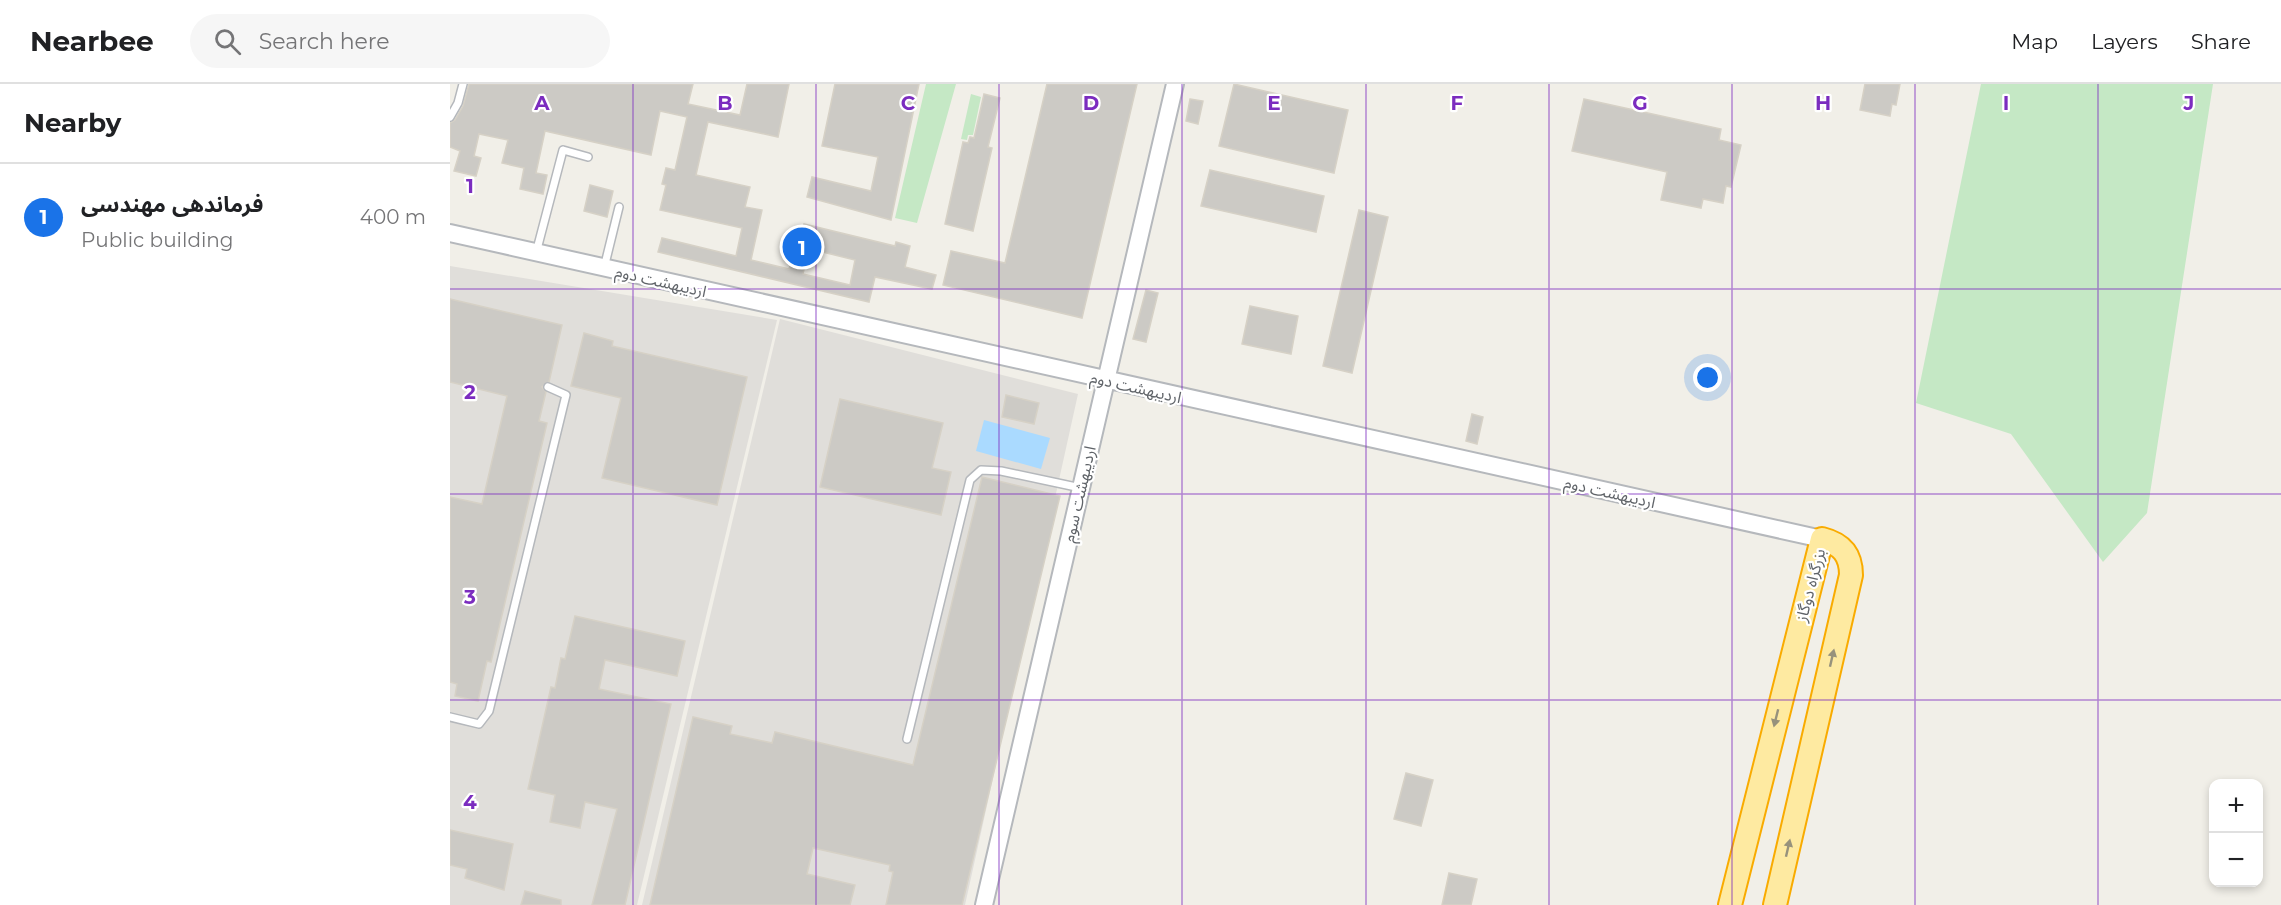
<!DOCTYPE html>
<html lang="en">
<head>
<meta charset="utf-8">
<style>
	:root { --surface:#fff; --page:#f6f6f6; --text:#202124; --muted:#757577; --line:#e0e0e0; --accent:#1a73e8 }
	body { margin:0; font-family:Montserrat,"Noto Sans Arabic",sans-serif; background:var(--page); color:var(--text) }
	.controls { position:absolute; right:18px; bottom:18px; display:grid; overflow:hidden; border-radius:12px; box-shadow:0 3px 9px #0003 }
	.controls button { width:54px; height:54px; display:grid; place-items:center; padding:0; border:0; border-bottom:2px solid var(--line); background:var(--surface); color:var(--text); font:30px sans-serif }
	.you { position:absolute; left:1258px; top:294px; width:21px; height:21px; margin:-15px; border:4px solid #fff; border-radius:50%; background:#1a73e8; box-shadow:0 0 0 9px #1a73e833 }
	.badge { display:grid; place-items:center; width:39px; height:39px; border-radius:50%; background:var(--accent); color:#fff; font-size:20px; font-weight:700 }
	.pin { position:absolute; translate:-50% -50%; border:3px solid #fff; box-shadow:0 2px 6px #0006 }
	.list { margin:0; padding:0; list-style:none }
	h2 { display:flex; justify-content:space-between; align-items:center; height:78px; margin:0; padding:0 24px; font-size:26px }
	h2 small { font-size:20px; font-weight:400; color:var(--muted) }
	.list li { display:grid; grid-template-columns:39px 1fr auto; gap:18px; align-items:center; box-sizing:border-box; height:108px; padding:0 24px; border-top:2px solid var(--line) }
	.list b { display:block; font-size:22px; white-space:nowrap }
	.list p { margin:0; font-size:20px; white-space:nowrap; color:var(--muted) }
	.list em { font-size:20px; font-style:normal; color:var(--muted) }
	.icon { flex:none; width:33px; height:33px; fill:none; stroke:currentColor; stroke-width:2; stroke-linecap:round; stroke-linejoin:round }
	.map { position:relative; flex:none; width:1831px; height:821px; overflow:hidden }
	header { display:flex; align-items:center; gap:36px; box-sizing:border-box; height:84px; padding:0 30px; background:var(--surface); border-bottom:2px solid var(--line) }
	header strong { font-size:28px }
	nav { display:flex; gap:33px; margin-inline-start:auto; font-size:21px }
	.search { width:420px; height:54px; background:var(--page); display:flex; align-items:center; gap:15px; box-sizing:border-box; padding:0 21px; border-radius:33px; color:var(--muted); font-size:22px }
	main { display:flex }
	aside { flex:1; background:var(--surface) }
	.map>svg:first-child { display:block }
	.industrial { fill:#e0deda }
	.green { fill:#c5e8c5 }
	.water { fill:#aadaff }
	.building { fill:#cccac5; stroke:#d6d1c6; stroke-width:1.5 }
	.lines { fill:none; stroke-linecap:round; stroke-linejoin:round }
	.service-casing { stroke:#b5b8bc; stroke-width:10 }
	.tertiary-casing { stroke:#b5b8bc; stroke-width:20 }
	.trunk-casing { stroke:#f9ab00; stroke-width:26 }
	.service { stroke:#fff; stroke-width:7 }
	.tertiary { stroke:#fff; stroke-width:16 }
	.trunk { stroke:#feeaa1; stroke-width:22 }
	.oneway { fill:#97927c }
	.grid { fill:none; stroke:#7b2cbf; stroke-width:1.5; stroke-opacity:0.55 }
	.labels { text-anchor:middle; stroke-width:4.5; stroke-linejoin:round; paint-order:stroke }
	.street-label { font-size:16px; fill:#5f6368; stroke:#fff }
	.grid-label { font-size:20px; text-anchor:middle; font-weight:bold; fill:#7b2cbf; stroke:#fff; stroke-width:4.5; stroke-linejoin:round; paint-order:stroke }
</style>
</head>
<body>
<header>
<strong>Nearbee</strong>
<div class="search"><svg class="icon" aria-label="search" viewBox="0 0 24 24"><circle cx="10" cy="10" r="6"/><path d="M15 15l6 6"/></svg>Search here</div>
<nav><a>Map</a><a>Layers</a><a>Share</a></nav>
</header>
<main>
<aside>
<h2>Nearby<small></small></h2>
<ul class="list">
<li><span class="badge">1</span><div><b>فرماندهی مهندسی</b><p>Public building</p></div><em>400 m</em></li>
</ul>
</aside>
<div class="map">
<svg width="1831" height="821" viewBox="0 0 1831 821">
	<rect width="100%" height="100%" fill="#f1efe8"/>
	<!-- industrial -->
	<path class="industrial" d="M0 182 327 236 187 821H0Z
		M330 235 628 310 515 821H192Z"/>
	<!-- green -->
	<path class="green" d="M476 0H506L467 139 445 134Z
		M1531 0H1763L1697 429 1653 478 1561 350 1466 319Z
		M521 10 531 13 523 51H518L517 56 511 55Z"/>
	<!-- water -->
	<path class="water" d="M534 336 600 354 591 385 526 367Z"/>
	<!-- building -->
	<path class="building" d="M19 0H243L238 20 290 31 297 0H339L328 53 258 38 252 64 246 91 300 103 295 123 312 126 301 176 339 185 344 167 357 170 353 190 400 201 405 176 348 162 354 140 445 162 446 158 460 162 455 183 486 191 482 205 425 193 419 218 208 168 212 154 286 172 292 144 210 126 216 101 212 100 216 84 225 86 237 33 210 27 201 71 95 47 86 89 97 91 93 110 70 105 74 84 52 79 58 56 29 50 24 72 31 74 26 92 4 87 10 67 0 63V39L5 36 13 22Z
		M385 0H469L441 136 357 113 362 93 421 107 428 73 372 62Z
		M597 0H687L632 234 493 201 501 167 555 179Z
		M784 0 898 26 884 89 769 62Z
		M1415 0H1450L1446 21 1442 20 1440 32 1410 26Z
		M534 10 550 14 538 63 542 64 523 147 495 140 513 58 518 59 520 53 524 54Z
		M740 15 753 17 748 40 736 37Z
		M1134 15 1271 45 1269 56 1291 61 1281 103 1276 102 1273 119 1253 115 1251 124 1211 116 1217 88 1122 67Z
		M760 86 874 112 866 148 751 122Z
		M140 101 163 107 157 133 134 127Z
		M909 126 938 133 902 289 873 282Z
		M696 206 708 209 696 258 683 255Z
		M0 215 112 241 99 298 92 303 96 308 89 337 97 339 41 578 37 577 28 617 5 612 7 600 0 598V413L32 420 57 312 0 298Z
		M800 222 848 232 841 270 792 260Z
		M134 249 163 257 162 262 297 293 267 421 152 394 171 314 121 302Z
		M556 311 589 319 584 340 552 333Z
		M390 315 493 339 482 384 501 388 491 431 370 403Z
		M1022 330 1033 333 1027 360 1016 357Z
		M532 393 610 412 512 821H436L443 788 439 787 440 781 363 764 357 790 405 801 400 821H200L243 633 282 642 280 650 322 659 325 648 463 681Z
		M125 532 235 557 227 592 155 576 149 605 221 620 175 821H142L167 725 135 718 130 744 100 738 105 711 78 705 101 603 105 604 111 574 115 575Z
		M956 689 983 696 971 742 944 735Z
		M0 746 63 760 54 806 15 794 17 785 0 781Z
		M999 789 1027 795 1021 821H992Z
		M75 807 111 816V821H71Z"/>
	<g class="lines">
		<defs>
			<path id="service" d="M0 33 8 19 13 0
				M86 169 113 66 138 73
				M154 184 169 123
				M0 633 29 640 39 627 116 311 98 303
				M457 655 520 396 531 386 551 387 631 404"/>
			<path id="tertiary" d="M0 149 1372 455
				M534 821 725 0"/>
			<path id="trunk" d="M1280 821 1372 455C1392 460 1401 471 1401 491L1325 821"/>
		</defs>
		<!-- service casing -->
		<use href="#service" class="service-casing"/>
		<!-- tertiary casing -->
		<use href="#tertiary" class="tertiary-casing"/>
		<!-- trunk casing -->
		<use href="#trunk" class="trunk-casing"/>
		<!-- service -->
		<use href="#service" class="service"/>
		<!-- tertiary -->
		<use href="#tertiary" class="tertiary"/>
		<!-- trunk -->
		<use href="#trunk" class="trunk"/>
	</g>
	<!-- one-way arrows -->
	<defs><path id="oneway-solid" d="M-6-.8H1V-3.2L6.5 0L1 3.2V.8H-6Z" transform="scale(1.5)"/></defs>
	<g class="oneway">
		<use href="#oneway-solid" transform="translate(1382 574) rotate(-77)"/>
		<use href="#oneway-solid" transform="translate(1326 634) rotate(104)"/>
		<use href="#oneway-solid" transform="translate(1338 764) rotate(-77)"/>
	</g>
	<!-- grid -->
	<path class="grid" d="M183 0V821M366 0V821M549 0V821M732 0V821M916 0V821M1099 0V821M1282 0V821M1465 0V821M1648 0V821M0 205H1831M0 410H1831M0 616H1831"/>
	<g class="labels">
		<!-- street labels -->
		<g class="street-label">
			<text transform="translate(211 197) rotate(13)" y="6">اردیبهشت دوم</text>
			<text transform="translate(686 303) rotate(13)" y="6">اردیبهشت دوم</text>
			<text transform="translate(1160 408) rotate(13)" y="6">اردیبهشت دوم</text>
			<text transform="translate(629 410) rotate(-77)" y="6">اردیبهشت سوم</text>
			<text transform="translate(1360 501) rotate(-75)" y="6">بزرگراه دوگاز</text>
		</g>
	</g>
	<g class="grid-label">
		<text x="92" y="26">A</text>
		<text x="275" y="26">B</text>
		<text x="458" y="26">C</text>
		<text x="641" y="26">D</text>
		<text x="824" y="26">E</text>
		<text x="1007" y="26">F</text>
		<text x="1190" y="26">G</text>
		<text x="1373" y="26">H</text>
		<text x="1556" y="26">I</text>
		<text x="1739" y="26">J</text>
		<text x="20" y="109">1</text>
		<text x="20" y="315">2</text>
		<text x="20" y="520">3</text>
		<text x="20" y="725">4</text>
	</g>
</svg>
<div class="controls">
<button>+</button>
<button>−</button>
</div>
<div class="you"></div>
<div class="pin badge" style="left:352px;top:163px">1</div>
</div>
</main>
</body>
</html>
